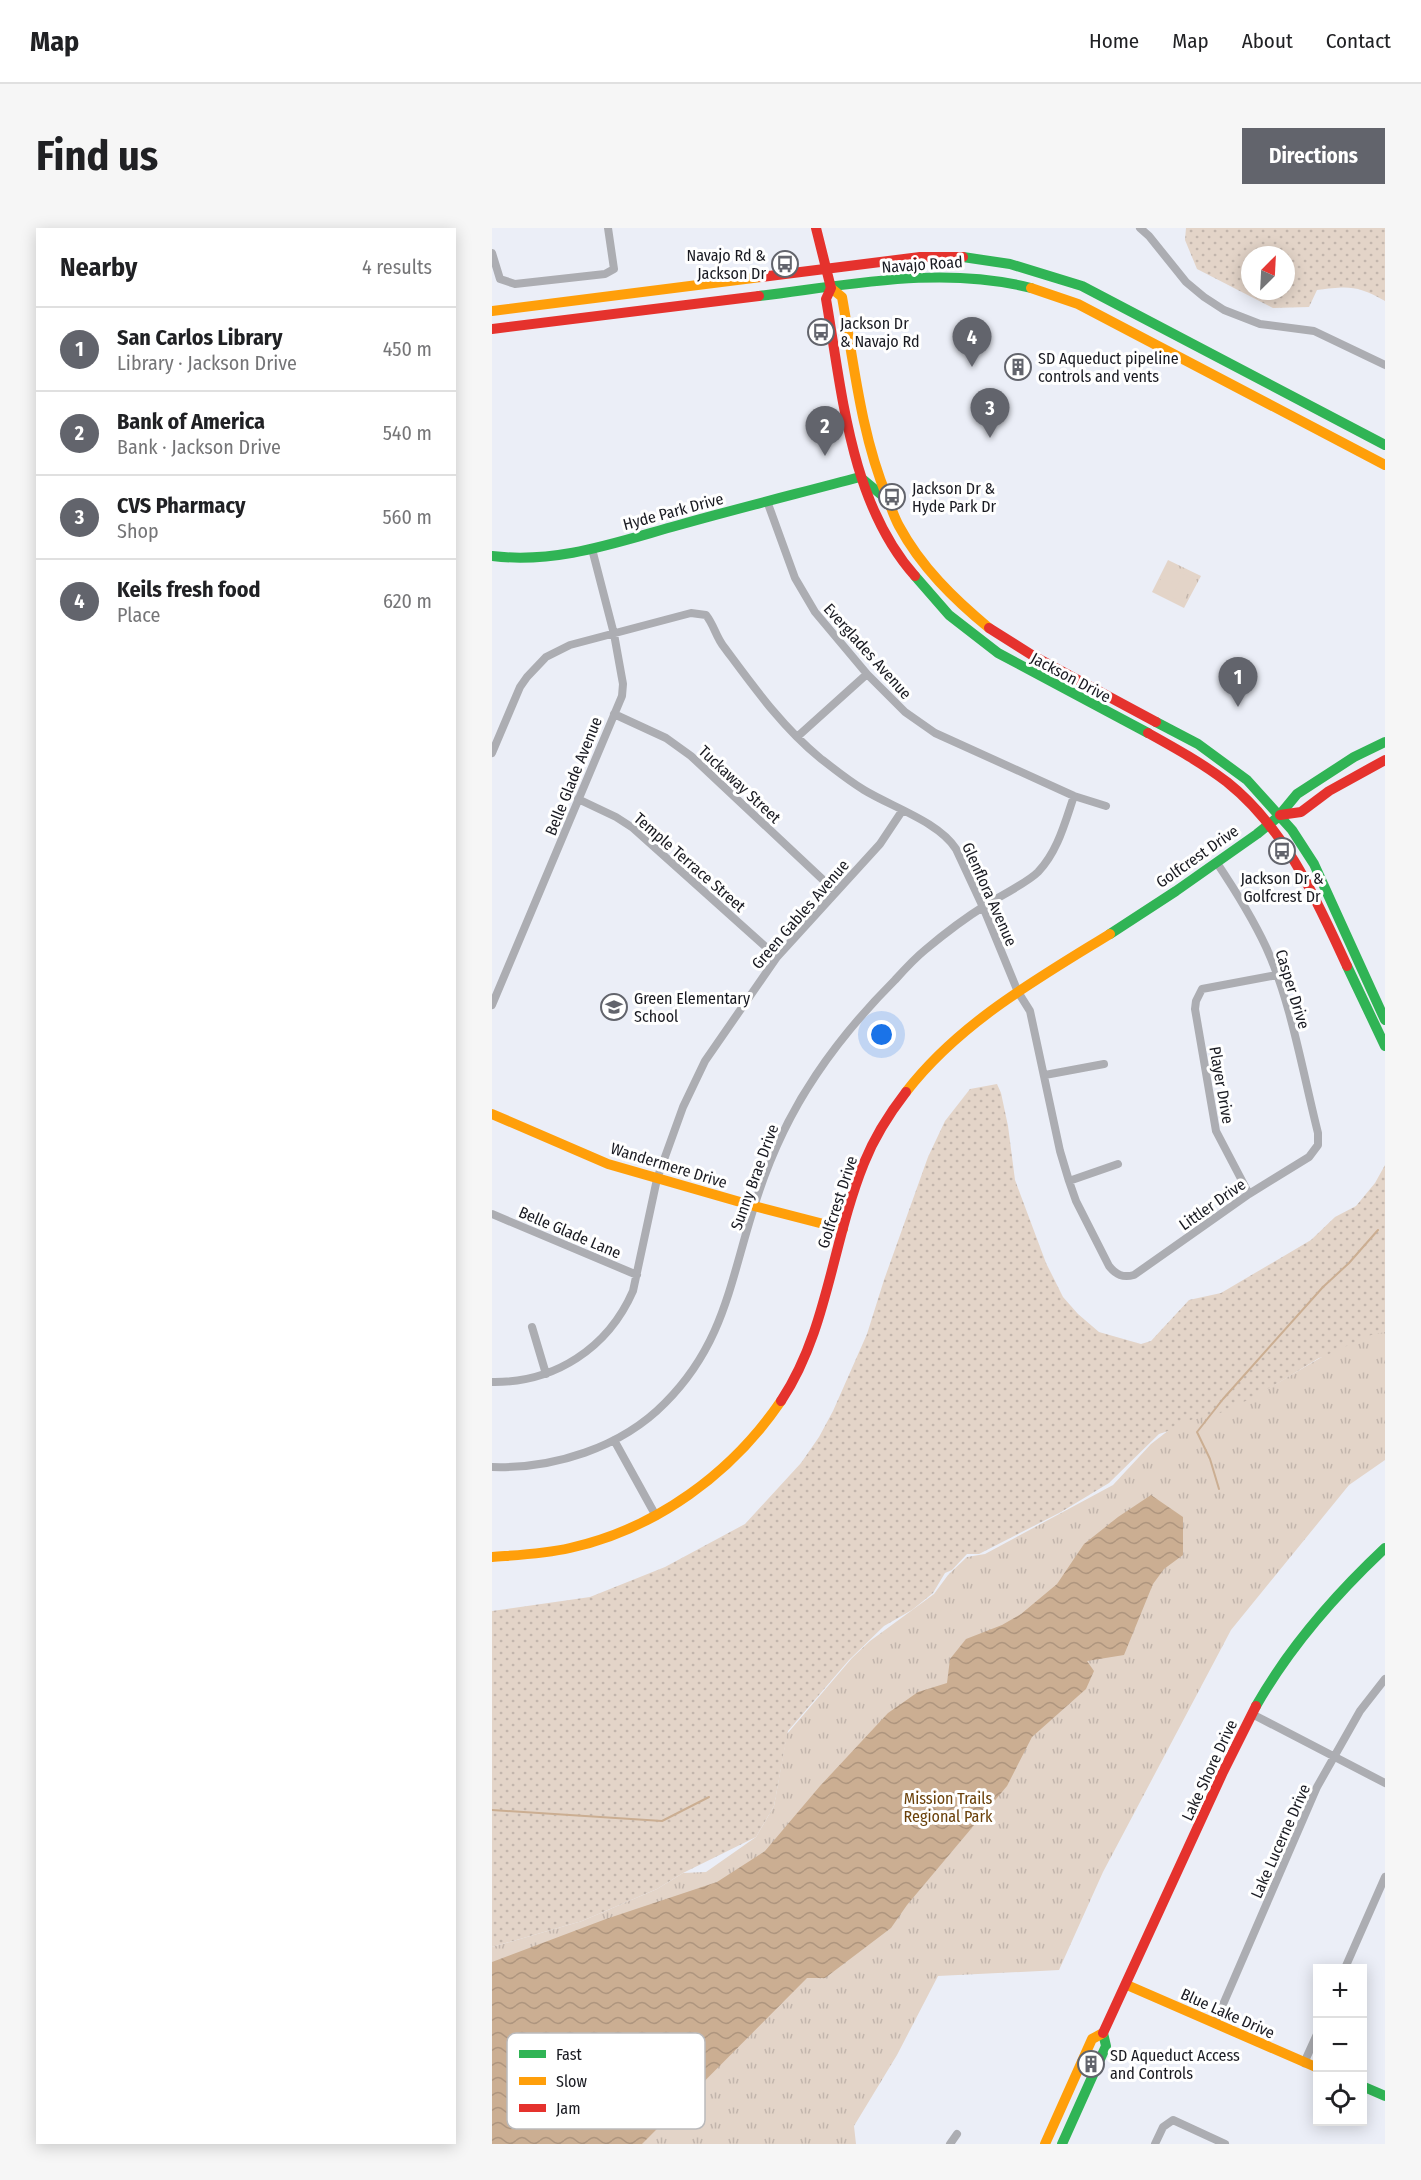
<!DOCTYPE html>
<html lang="en">
<head>
<meta charset="utf-8">
<style>
	:root { --surface:#fff; --page:#f6f6f6; --text:#202124; --muted:#757577; --line:#e0e0e0; --accent:#62646c }
	body { margin:0; font-family:"Fira Sans Condensed",sans-serif; background:var(--page); color:var(--text) }
	.controls { position:absolute; right:18px; bottom:18px; display:grid; overflow:hidden; border-radius:0px; box-shadow:0 3px 15px #0003 }
	.controls button { width:54px; height:54px; display:grid; place-items:center; padding:0; border:0; border-bottom:2px solid var(--line); background:var(--surface); color:var(--text); font:30px sans-serif }
	.compass { position:absolute; left:749px; top:18px; width:54px; height:54px; border-radius:50%; background:var(--surface); box-shadow:0 3px 15px #0003; rotate:24deg }
	.you { position:absolute; left:390px; top:807px; width:21px; height:21px; margin:-15px; border:4px solid #fff; border-radius:50%; background:#1a73e8; box-shadow:0 0 0 9px #1a73e833 }
	.badge { display:grid; place-items:center; width:39px; height:39px; border-radius:50%; background:var(--accent); color:#fff; font-size:20px; font-weight:700 }
	.pin { position:absolute; translate:-50% -50px; filter:drop-shadow(0 2px 3px #0008) }
	.pin::after { content:''; position:absolute; top:32px; width:21px; height:18px; background:inherit; clip-path:polygon(0 0,100% 0,50% 100%) }
	.list { margin:0; padding:0; list-style:none }
	h2 { display:flex; justify-content:space-between; align-items:center; height:78px; margin:0; padding:0 24px; font-size:26px }
	h2 small { font-size:20px; font-weight:400; color:var(--muted) }
	.list li { display:grid; grid-template-columns:39px 1fr auto; gap:18px; align-items:center; box-sizing:border-box; height:84px; padding:0 24px; border-top:2px solid var(--line) }
	.list b { display:block; font-size:22px; white-space:nowrap }
	.list p { margin:0; font-size:20px; white-space:nowrap; color:var(--muted) }
	.list em { font-size:20px; font-style:normal; color:var(--muted) }
	.icon { flex:none; width:33px; height:33px; fill:none; stroke:currentColor; stroke-width:2; stroke-linecap:round; stroke-linejoin:round }
	.map { position:relative; flex:none; width:893px; height:1916px; overflow:hidden; border-radius:0px }
	header { display:flex; align-items:center; gap:36px; box-sizing:border-box; height:84px; padding:0 30px; background:var(--surface); border-bottom:2px solid var(--line) }
	header strong { font-size:28px }
	nav { display:flex; gap:33px; margin-inline-start:auto; font-size:21px }
	.intro { display:flex; align-items:center; justify-content:space-between; box-sizing:border-box; height:144px; padding:0 36px }
	h1 { margin:0; font-size:42px }
	.button { padding:15px 27px; border-radius:0px; background:var(--accent); color:#fff; font-size:21px; font-weight:700 }
	main { display:flex; gap:36px; padding:0 36px }
	aside { flex:1; background:var(--surface); border-radius:0px; box-shadow:0 3px 15px #0003 }
	.map>svg:first-child { display:block }
	.grass { fill:url(#grass-dots); fill-rule:evenodd }
	.park { fill:url(#park-tufts) }
	.pitch { fill:#e3d4c8 }
	.water { fill:url(#water-waves) }
	.lines { fill:none; stroke-linecap:round; stroke-linejoin:round }
	.stream { stroke:#cbae92; stroke-width:2 }
	.street { stroke:#acadb2; stroke-width:8 }
	.fast { stroke:#30b455; stroke-width:10 }
	.slow { stroke:#ff9f0a; stroke-width:10 }
	.jam { stroke:#e5322d; stroke-width:10 }
	.labels { text-anchor:middle; stroke-width:6; stroke-linejoin:round; paint-order:stroke }
	.poi-label { font-size:16px; fill:#191a21; stroke:#fff; text-anchor:start }
	.street-label { font-size:16px; fill:#191a21; stroke:#fff }
	.park-label { font-size:16px; fill:#6a4009; stroke:#fff }
	.key { fill:#fff; stroke:#bababc; stroke-width:1.5 }
	.key-label { font-size:16px; fill:#191a21 }
</style>
</head>
<body>
<header>
<strong>Map</strong>
<nav><a>Home</a><a>Map</a><a>About</a><a>Contact</a></nav>
</header>
<div class="intro"><h1>Find us</h1><a class="button">Directions</a></div>
<main>
<aside>
<h2>Nearby<small>4 results</small></h2>
<ul class="list">
<li><span class="badge">1</span><div><b>San Carlos Library</b><p>Library · Jackson Drive</p></div><em>450 m</em></li>
<li><span class="badge">2</span><div><b>Bank of America</b><p>Bank · Jackson Drive</p></div><em>540 m</em></li>
<li><span class="badge">3</span><div><b>CVS Pharmacy</b><p>Shop</p></div><em>560 m</em></li>
<li><span class="badge">4</span><div><b>Keils fresh food</b><p>Place</p></div><em>620 m</em></li>
</ul>
</aside>
<div class="map">
<svg width="893" height="1916" viewBox="0 0 893 1916">
	<defs>
		<pattern id="grass-dots" width="8" height="8" patternUnits="userSpaceOnUse" patternTransform="scale(1.5)"><rect width="8" height="8" fill="#e3d4c8"/><path d="M2 2h.1M6 6h.1" fill="none" stroke="#c2b5ac" stroke-width="1.8" stroke-linecap="round"/></pattern>
		<pattern id="park-tufts" width="24" height="20" patternUnits="userSpaceOnUse" patternTransform="scale(1.5)"><rect width="24" height="20" fill="#e3d4c8"/><path d="M3 7l-1-3M5 7V3M7 7l1-3M15 17l-1-3M17 17v-4M19 17l1-3" fill="none" stroke="#c2b5ac"/></pattern>
		<pattern id="water-waves" width="16" height="10" patternUnits="userSpaceOnUse" patternTransform="scale(1.5)"><rect width="16" height="10" fill="#cbae92"/><path d="M0 5q4-4 8 0t8 0" fill="none" stroke="#ae957e"/></pattern>
	</defs>
	<rect width="100%" height="100%" fill="#ebeef7"/>
	<!-- grass -->
	<path class="grass" d="M694 0H893V73C865 57 856 58 825 62L817 79 781 80 705 41 693 12ZM758 27H794V63H758Z
		M505 856 509 865 516 898 523 952 554 1035 571 1069 586 1086 607 1104 649 1116 659 1113 697 1072 729 1065 819 1012 843 989 864 978 883 955 893 937V1119L827 1130 742 1182 667 1206 617 1255 569 1284 487 1326H475L460 1342 453 1345 441 1365 420 1382 392 1398 357 1432 296 1503 282 1578 264 1609 191 1645 165 1661 90 1693 0 1719V1383L98 1369 173 1339 253 1296 309 1235 327 1209 341 1183 375 1106 392 1052 436 929 453 893 478 861Z"/>
	<!-- park -->
	<path class="park" d="M676 332 709 348 692 380 660 364Z
		M893 1104V1232L857 1257 739 1402 611 1644 567 1742 446 1748 405 1827 362 1898 364 1916H0V1719L90 1693 165 1661 191 1645 214 1644 264 1609 282 1578 295 1506 360 1430 378 1413 442 1366 456 1347 475 1329 493 1326 621 1257 659 1216 686 1195 728 1185 760 1170 828 1130 879 1107Z"/>
	<!-- pitch -->
	<path class="pitch" d="M675 338 686 343 674 366 664 361Z
		M691 346 702 351 691 374 680 369Z"/>
	<!-- water -->
	<path class="water" d="M659 1267 691 1289V1327L672 1341 661 1356 632 1427 595 1433 602 1443 594 1461 540 1509 515 1558 415 1677 399 1700 333 1750H315L150 1916H0V1734L114 1691 225 1654 273 1623 328 1558 396 1485 426 1464 455 1455 458 1431 474 1411 510 1397 529 1386 565 1356 592 1316 626 1289Z"/>
	<g class="lines">
		<!-- stream -->
		<path class="stream" d="M727 1261 718 1231 705 1204 731 1171 831 1059 857 1035 886 1002
			M0 1582 170 1593 217 1569"/>
		<!-- street -->
		<path class="street" d="M648 0 657 8 694 54 712 69 732 82 768 96 822 103 893 137
			M0 25 8 51 23 56 113 46 122 41 116 0
			M275 273 303 350 323 384 375 446 413 484 443 505 582 568 614 578
			M122 486 174 510 199 528 344 664
			M305 509 375 446
			M0 525 28 459 35 449 54 429 78 417 199 385 214 387C222 397 224 409 232 419 261 458 290 499 328 530 342 541 357 553 372 562 400 579 447 594 464 621L491 679 526 764 538 783 568 923 577 953 584 973 617 1038C624 1047 631 1050 642 1047L757 966 817 929 826 917V905C811 846 799 773 774 719 760 689 743 662 725 635
			M86 571 124 589 141 600 285 729
			M0 777 130 468 131 456 122 406 100 321
			M553 847 612 836
			M577 953 626 936
			M757 966 724 903 703 781 704 773 710 761 785 747
			M0 986 145 1047
			M40 1099 54 1146
			M0 1154C63 1155 116 1120 141 1063L165 951 191 879 213 833 285 729 388 616 410 583
			M122 1212 164 1288
			M0 1239C61 1241 129 1220 173 1175 232 1116 238 1054 262 979 276 933 297 887 324 847 348 811 373 782 403 752 412 742 422 731 433 722 452 706 473 690 494 677 508 668 535 655 546 644 566 623 573 594 582 568
			M760 1486 893 1555
			M853 1740 893 1649
			M723 1795 825 1559 868 1483 893 1451
			M812 1835 826 1804
			M458 1916 465 1906
			M663 1916 671 1899 681 1892 733 1916"/>
		<!-- fast -->
		<path class="fast" d="M471 29 518 36 590 58 893 217
			M267 68C357 57 450 37 539 60
			M0 328C66 336 125 314 187 297 247 280 308 265 368 249L392 269
			M423 348 457 387 506 425 656 505
			M664 494 706 516 755 552 800 602 822 636 893 792
			M618 706 684 663 765 606 786 589 805 566 862 529 893 514
			M855 738 893 818
			M764 1478C798 1418 843 1367 893 1320
			M870 1858 893 1868
			M570 1916 614 1818 611 1805"/>
		<!-- slow -->
		<path class="slow" d="M339 60 350 69C362 136 369 206 395 269 399 279 402 289 407 298 429 339 462 371 497 400
			M539 60 586 76 893 237
			M0 83 269 49
			M414 864C467 795 545 751 618 706
			M0 886 116 936 262 978 351 1001
			M0 1329C26 1327 52 1326 78 1320 164 1301 240 1245 289 1173
			M635 1757 826 1840
			M553 1916 600 1811 611 1805"/>
		<!-- jam -->
		<path class="jam" d="M324 0 339 60 334 71C350 163 358 275 423 348
			M269 49 428 29H471
			M0 101 267 68
			M497 400 543 429 664 494
			M656 505C683 520 710 535 735 554 794 601 824 671 855 738
			M788 587 809 584 837 563 893 532
			M289 1173C336 1102 340 1014 372 935 382 910 397 886 414 864
			M611 1805 731 1544 764 1478"/>
	</g>
	<!-- icons -->
	<defs>
		<symbol id="bus-ring" viewBox="-11 -11 22 22"><circle r="9.5" fill="#fff" stroke="#62646c" stroke-width="1.5"/><path d="M-5-6H5V4H4V6H2V4H-2V6H-4V4H-5ZM-3.5-4V0h7V-4ZM-3.5 1.2v1.5H-2V1.2ZM2 1.2v1.5H3.5V1.2Z" fill="#62646c"/></symbol>
		<symbol id="building-ring" viewBox="-11 -11 22 22"><circle r="9.5" fill="#fff" stroke="#62646c" stroke-width="1.5"/><path d="M-4-6H4V6H1V3H-1V6H-4ZM-2.5-4.3h1.7v1.8h-1.7ZM.8-4.3h1.7v1.8H.8ZM-2.5-1h1.7V.8h-1.7ZM.8-1h1.7V.8H.8Z" fill="#62646c"/></symbol>
		<symbol id="school-ring" viewBox="-11 -11 22 22"><circle r="9.5" fill="#fff" stroke="#62646c" stroke-width="1.5"/><path d="M0-5L7-2L0 1L-7-2ZM-4 1L0 2.5L4 1V4Q0 6-4 4Z" fill="#62646c"/></symbol>
	</defs>
	<g fill-rule="evenodd">
		<use href="#bus-ring" x="278" y="21" width="30" height="30"/>
		<use href="#bus-ring" x="314" y="89" width="30" height="30"/>
		<use href="#building-ring" x="511" y="124" width="30" height="30"/>
		<use href="#bus-ring" x="385" y="254" width="30" height="30"/>
		<use href="#bus-ring" x="775" y="608" width="30" height="30"/>
		<use href="#school-ring" x="107" y="764" width="30" height="30"/>
		<use href="#building-ring" x="584" y="1821" width="30" height="30"/>
	</g>
	<g class="labels">
		<!-- poi labels -->
		<g class="poi-label">
			<text x="274" y="33" text-anchor="end">Navajo Rd &amp;<tspan x="274" dy="18">Jackson Dr</tspan></text>
			<text x="348" y="101">Jackson Dr<tspan x="348" dy="18">&amp; Navajo Rd</tspan></text>
			<text x="546" y="136">SD Aqueduct pipeline<tspan x="546" dy="18">controls and vents</tspan></text>
			<text x="420" y="266">Jackson Dr &amp;<tspan x="420" dy="18">Hyde Park Dr</tspan></text>
			<text x="790" y="656" text-anchor="middle">Jackson Dr &amp;<tspan x="790" dy="18">Golfcrest Dr</tspan></text>
			<text x="142" y="776">Green Elementary<tspan x="142" dy="18">School</tspan></text>
			<text x="618" y="1833">SD Aqueduct Access<tspan x="618" dy="18">and Controls</tspan></text>
		</g>
		<!-- street labels -->
		<g class="street-label">
			<text transform="translate(430 36) rotate(-4)" y="6">Navajo Road</text>
			<text transform="translate(181 283) rotate(-15)" y="6">Hyde Park Drive</text>
			<text transform="translate(376 423) rotate(48)" y="6">Everglades Avenue</text>
			<text transform="translate(579 449) rotate(28)" y="6">Jackson Drive</text>
			<text transform="translate(81 548) rotate(-68)" y="6">Belle Glade Avenue</text>
			<text transform="translate(248 556) rotate(43)" y="6">Tuckaway Street</text>
			<text transform="translate(705 628) rotate(-35)" y="6">Golfcrest Drive</text>
			<text transform="translate(198 634) rotate(41)" y="6">Temple Terrace Street</text>
			<text transform="translate(498 666) rotate(66)" y="6">Glenflora Avenue</text>
			<text transform="translate(308 686) rotate(-49)" y="6">Green Gables Avenue</text>
			<text transform="translate(801 761) rotate(73)" y="6">Casper Drive</text>
			<text transform="translate(730 857) rotate(80)" y="6">Player Drive</text>
			<text transform="translate(177 937) rotate(17)" y="6">Wandermere Drive</text>
			<text transform="translate(262 949) rotate(-70)" y="6">Sunny Brae Drive</text>
			<text transform="translate(345 974) rotate(-72)" y="6">Golfcrest Drive</text>
			<text transform="translate(720 976) rotate(-35)" y="6">Littler Drive</text>
			<text transform="translate(78 1004) rotate(23)" y="6">Belle Glade Lane</text>
			<text transform="translate(717 1542) rotate(-65)" y="6">Lake Shore Drive</text>
			<text transform="translate(788 1613) rotate(-66)" y="6">Lake Lucerne Drive</text>
			<text transform="translate(736 1785) rotate(24)" y="6">Blue Lake Drive</text>
		</g>
		<!-- park labels -->
		<g class="park-label">
			<text x="456" y="1576">Mission Trails<tspan x="456" dy="18">Regional Park</tspan></text>
		</g>
	</g>
	<!-- legend -->
	<rect x="15" y="1805" width="198" height="96" rx="9" class="key"/>
	<rect x="27" y="1822" width="27" height="8" fill="#30b455"/>
	<rect x="27" y="1849" width="27" height="8" fill="#ff9f0a"/>
	<rect x="27" y="1876" width="27" height="8" fill="#e5322d"/>
	<g class="key-label">
		<text x="64" y="1832">Fast</text>
		<text x="64" y="1859">Slow</text>
		<text x="64" y="1886">Jam</text>
	</g>
</svg>
<div class="controls">
<button>+</button>
<button>−</button>
<button><svg class="icon" aria-label="locate" viewBox="0 0 24 24"><circle cx="12" cy="12" r="6"/><path d="M12 2v4M12 18v4M2 12h4M18 12h4"/></svg></button>
</div>
<svg class="compass" viewBox="-18 -18 36 36"><path d="M0-13l5 13h-10z" fill="#e53935"/><path d="M0 13l5-13h-10z" fill="#757577"/></svg>
<div class="you"></div>
<div class="pin badge" style="left:746px;top:479px">1</div>
<div class="pin badge" style="left:333px;top:228px">2</div>
<div class="pin badge" style="left:498px;top:210px">3</div>
<div class="pin badge" style="left:480px;top:139px">4</div>
</div>
</main>
</body>
</html>
